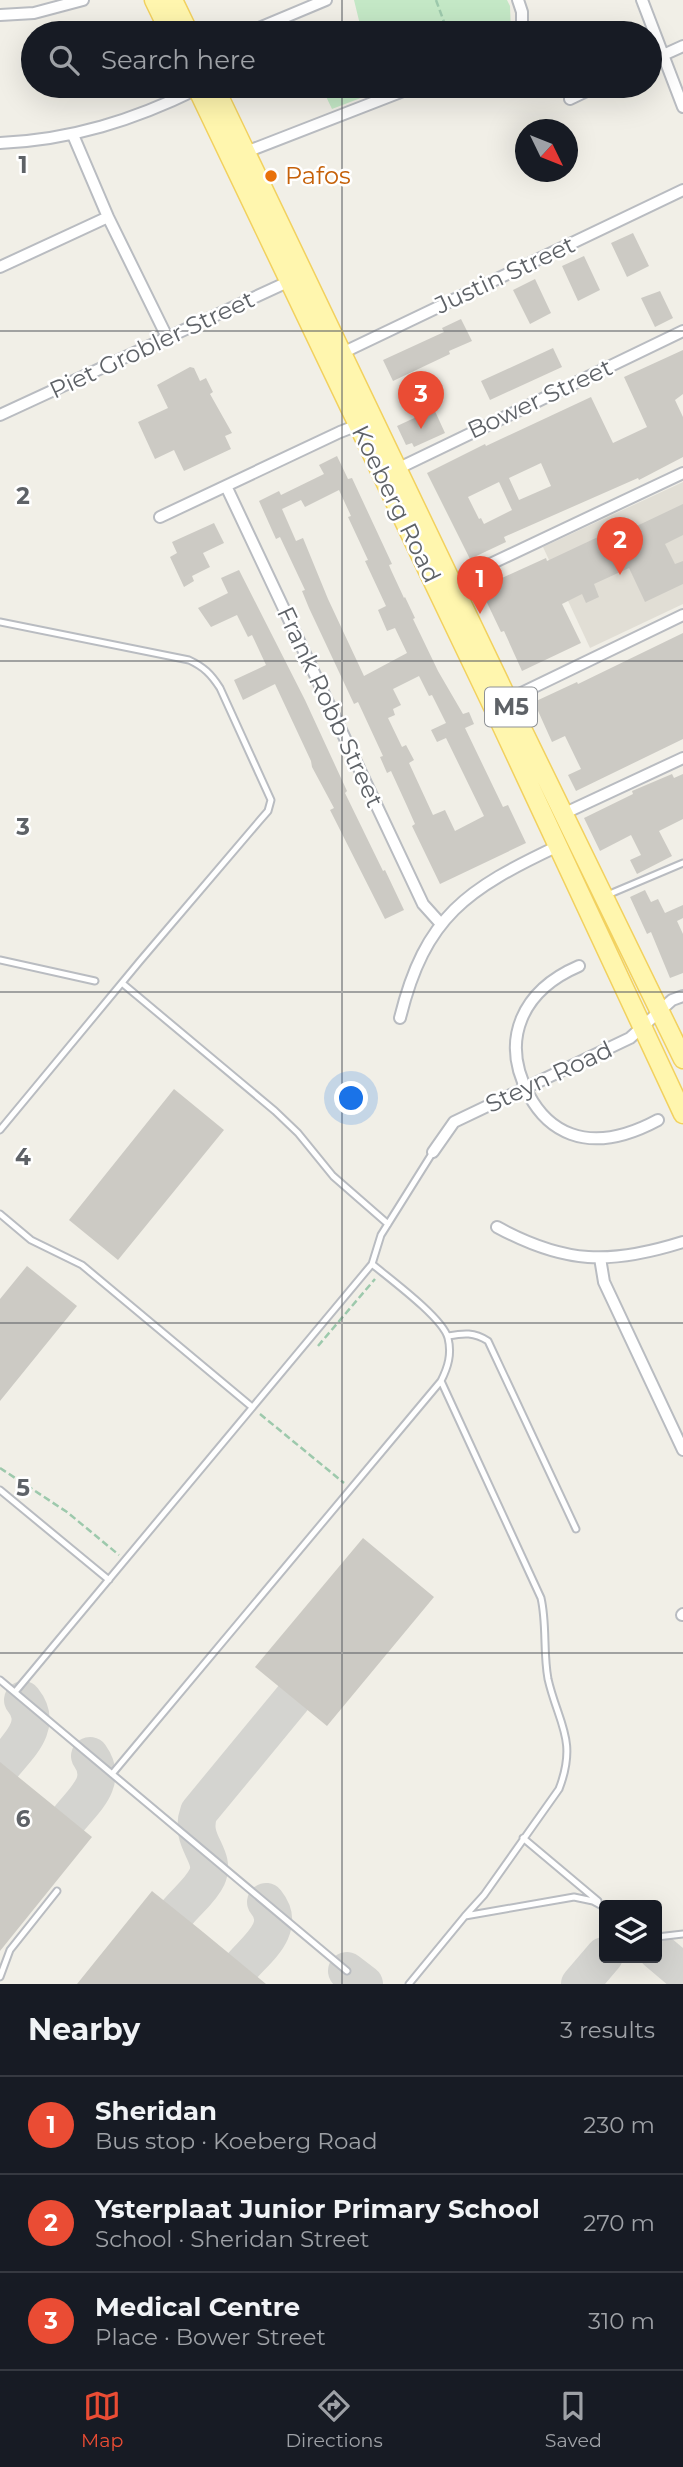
<!DOCTYPE html>
<html lang="en">
<head>
<meta charset="utf-8">
<style>
	:root { --surface:#171b24; --page:#20242c; --text:#f1f3f6; --muted:#9ea1a6; --line:#363941; --accent:#ea4c34 }
	body { margin:0; font-family:Montserrat,sans-serif; background:var(--page); color:var(--text) }
	.controls { position:absolute; right:21px; bottom:21px; display:grid; overflow:hidden; border-radius:7px; box-shadow:0 7px 28px #0002 }
	.controls button { width:63px; height:63px; display:grid; place-items:center; padding:0; border:0; border-bottom:2px solid var(--line); background:var(--surface); color:var(--text); font:35px sans-serif }
	.compass { position:absolute; left:515px; top:119px; width:63px; height:63px; border-radius:50%; background:var(--surface); box-shadow:0 7px 28px #0002; rotate:133deg }
	.you { position:absolute; left:352px; top:1099px; width:24px; height:24px; margin:-18px; border:5px solid #fff; border-radius:50%; background:#1a73e8; box-shadow:0 0 0 10px #1a73e833 }
	.badge { display:grid; place-items:center; width:46px; height:46px; border-radius:50%; background:var(--accent); color:#fff; font-size:23px; font-weight:700 }
	.pin { position:absolute; translate:-50% -58px; filter:drop-shadow(0 2px 4px #0008) }
	.pin::after { content:''; position:absolute; top:37px; width:24px; height:21px; background:inherit; clip-path:polygon(0 0,100% 0,50% 100%) }
	.list { margin:0; padding:0; list-style:none }
	h2 { display:flex; justify-content:space-between; align-items:center; height:91px; margin:0; padding:0 28px; font-size:30px }
	h2 small { font-size:23px; font-weight:400; color:var(--muted) }
	.list li { display:grid; grid-template-columns:46px 1fr auto; gap:21px; align-items:center; box-sizing:border-box; height:98px; padding:0 28px; border-top:2px solid var(--line) }
	.list b { display:block; font-size:26px; white-space:nowrap }
	.list p { margin:0; font-size:23px; white-space:nowrap; color:var(--muted) }
	.list em { font-size:23px; font-style:normal; color:var(--muted) }
	.icon { flex:none; width:38px; height:38px; fill:none; stroke:currentColor; stroke-width:2; stroke-linecap:round; stroke-linejoin:round }
	.map { position:relative; flex:none; width:683px; height:1984px; overflow:hidden }
	.search { position:absolute; background:var(--surface); box-shadow:0 7px 28px #0002; left:21px; right:21px; top:21px; height:77px; display:flex; align-items:center; gap:18px; box-sizing:border-box; padding:0 24px; border-radius:38px; color:var(--muted); font-size:26px }
	.sheet { height:385px; background:var(--surface) }
	nav { display:flex; justify-content:space-around; align-items:center; box-sizing:border-box; height:98px; border-top:2px solid var(--line); background:var(--surface); font-size:19px; color:var(--muted) }
	nav a { display:grid; justify-items:center; gap:4px }
	nav .on { color:var(--accent) }
	.map>svg:first-child { display:block }
	.education { fill:#e1ded5 }
	.green { fill:#c4e8c6 }
	.lines { fill:none; stroke-linecap:round; stroke-linejoin:round }
	.taxiway { stroke:#d4d4d0; stroke-width:38 }
	.building { fill:#cccac4; fill-rule:evenodd }
	.lane-casing { stroke:#b9bcc1; stroke-width:9 }
	.street-casing { stroke:#b9bcc1; stroke-width:14 }
	.primary-casing { stroke:#f2d15f; stroke-width:21 }
	.path { stroke:#9dc9ac; stroke-width:2.5; stroke-dasharray:7 3.5; stroke-linecap:butt }
	.lane { stroke:#fff; stroke-width:5 }
	.street { stroke:#fff; stroke-width:10 }
	.primary { stroke:#fff6ae; stroke-width:18 }
	.grid { fill:none; stroke:#5e6267; stroke-width:2; stroke-opacity:0.55 }
	.food-dot { fill:#e8710a; stroke:#fff; stroke-width:2.5 }
	.labels { text-anchor:middle; stroke-width:5; stroke-linejoin:round; paint-order:stroke }
	.shield { fill:#fff; stroke:#8e9195; stroke-width:2 }
	.shield-label { font-size:23px; font-weight:bold; fill:#5e6267 }
	.food-label { font-size:24px; fill:#c56008; stroke:#fff; text-anchor:start }
	.street-label { font-size:24px; fill:#5e6267; stroke:#fff }
	.grid-label { font-size:23px; text-anchor:middle; font-weight:bold; fill:#5e6267; stroke:#fff; stroke-width:5; stroke-linejoin:round; paint-order:stroke }
</style>
</head>
<body>
<div class="map">
<svg width="683" height="1984" viewBox="0 0 683 1984">
	<rect width="100%" height="100%" fill="#f1efe7"/>
	<!-- education -->
	<path class="education" d="M683 482V604L590 648 543 547Z"/>
	<!-- green -->
	<path class="green" d="M354 0H507L510 6 511 33H362Z
		M321 86H392L332 109Z"/>
	<g class="lines">
		<!-- taxiway -->
		<path class="taxiway" d="M3 1765C19 1745 43 1725 23 1700
			M69 1819C85 1799 108 1781 90 1756
			M178 1912C187 1901 201 1890 207 1877 217 1855 188 1842 199 1812L293 1698
			M657 1951 683 1973
			M243 1965C259 1947 286 1927 266 1902
			M347 1971 364 1984
			M580 1984 604 1956"/>
	</g>
	<!-- building -->
	<path class="building" d="M633 233 649 266 627 277 611 243Z
		M584 256 600 290 578 301 562 266Z
		M535 279 551 313 530 324 513 290Z
		M660 291 673 318 655 327 641 298Z
		M461 319 472 341 449 351 450 354 393 381 383 360 444 332 442 328Z
		M553 348 562 367 490 400 481 381Z
		M683 350V394L675 400 683 417V457L639 480 638 478 504 537 506 542 470 559 427 473 485 444 486 446 591 397 613 443 647 427 624 377ZM541 463 551 486 519 500 509 478ZM499 482 512 510 484 524 481 518 479 519 468 497Z
		M190 367 194 368 200 381 206 378 213 392 210 394 232 433 225 436 231 449 184 471 174 450 155 459 138 422 168 408 157 385Z
		M434 409 445 433 414 447 412 443 406 445 397 426Z
		M337 456 348 479 352 478 392 564 389 565 391 570 404 598 405 597 415 618 413 619 438 671 463 714 469 712 474 724 465 728 503 807 508 805 526 843 440 884 412 826 415 824 407 806 391 771 387 773 380 757 383 756 358 702 354 704 309 608 302 591 305 590 280 537 276 539 259 501 279 491 281 495 324 474 319 465ZM339 490 351 516 348 517 368 560 365 561 386 606 378 610 387 631 395 628 407 653 364 676 328 599 303 538 296 541 282 509 301 500 305 507ZM419 676 429 696 432 695 446 723 431 730 437 742 446 738 484 816 455 831 445 810 433 815 409 763 414 760 406 745 402 747 388 718 395 715 393 709 401 705 393 689Z
		M683 504V535L665 544 675 564 683 561V584L645 602 629 568 594 584 599 597 586 603 582 594 562 604 581 643 522 671 504 631 501 632 480 588 546 558 547 561 598 537 601 543Z
		M214 523 224 543 203 553 210 567 192 576 194 581 184 587 170 557 177 553 172 542Z
		M239 570 305 700 347 791 345 793 383 871 385 870 404 910 385 919 330 810 334 808 312 767 311 761 275 684 243 700 234 680 266 665 252 635 248 637 237 615 211 627 198 608 228 593 221 578Z
		M683 633V739L576 791 568 775 581 769 565 736 552 742 534 702 577 682 578 684Z
		M672 774 674 778 683 774V819L659 831 672 856 637 874 630 860 641 855 631 835 600 851 584 818 633 794 632 791Z
		M645 890 651 902 658 899 665 913 683 905V918L677 921 683 934V973L670 978 651 932 647 934 630 897Z
		M174 1089 224 1130 118 1260 69 1220Z
		M27 1266 77 1306 0 1401V1299Z
		M363 1538 434 1597 327 1726 255 1667Z
		M0 1762 92 1837 0 1951Z
		M152 1891 203 1932 266 1984H77Z"/>
	<g class="lines">
		<defs>
			<path id="lane" d="M0 622 189 660C204 667 211 674 220 688L271 800 268 811 261 819 140 961 0 1130
				M605 896 683 863
				M0 960 95 981
				M122 983 275 1111 298 1133 333 1176 388 1224
				M0 1214 31 1240 82 1265 252 1407
				M448 1336C464 1333 474 1332 488 1341L576 1529
				M441 1381 541 1598C547 1624 543 1652 548 1679 558 1723 578 1740 559 1789L484 1895 465 1916
				M0 1490 109 1580
				M0 1680 347 1971
				M15 1692 372 1264 381 1235 433 1152
				M112 1774 441 1381C448 1367 452 1354 448 1338 443 1318 390 1279 372 1264
				M523 1838 598 1901
				M657 1937 683 1934
				M0 1977 10 1950 57 1891
				M409 1984 465 1916 574 1897 593 1901 604 1907"/>
			<path id="street" d="M518 0 522 12V33
				M642 0 683 107
				M0 15 34 13 83 0
				M247 33 326 0
				M650 61 683 46
				M570 99 597 86
				M73 135 108 217 167 337
				M0 143C71 140 134 120 197 89
				M246 152 416 86
				M0 267 108 217
				M338 355 683 190
				M0 415 292 280
				M397 469 683 331
				M226 486 423 904 441 924
				M160 517 340 432 358 425
				M448 584 683 473
				M503 702 683 615
				M563 814 683 758
				M579 966C523 990 499 1039 529 1095 538 1112 552 1127 571 1134 601 1145 632 1134 658 1120
				M400 1018C425 916 467 889 558 846
				M433 1152 454 1122 630 1038 672 1000 683 996
				M497 1227C565 1264 610 1265 683 1242
				M600 1258 604 1282 683 1450
				M682 1615 683 1614"/>
			<path id="primary" d="M154 0 170 33
				M173 0 189 33
				M196 86 493 707 683 1114
				M214 86 508 700 683 1059"/>
		</defs>
		<!-- lane casing -->
		<use href="#lane" class="lane-casing"/>
		<!-- street casing -->
		<use href="#street" class="street-casing"/>
		<!-- primary casing -->
		<use href="#primary" class="primary-casing"/>
		<!-- path -->
		<path class="path" d="M436 0 448 33
			M318 1346 375 1279
			M260 1414 344 1483
			M0 1468 67 1512 119 1555"/>
		<!-- lane -->
		<use href="#lane" class="lane"/>
		<!-- street -->
		<use href="#street" class="street"/>
		<!-- primary -->
		<use href="#primary" class="primary"/>
	</g>
	<!-- grid -->
	<path class="grid" d="M342 0V33M342 86V1984M0 331H683M0 661H683M0 992H683M0 1323H683M0 1653H683"/>
	<!-- markers -->
	<circle class="food-dot" cx="271" cy="176" r="7"/>
	<g class="labels">
		<!-- shield labels -->
		<rect class="shield" x="485" y="687.5" width="52" height="39" rx="5"/>
		<g class="shield-label">
			<text x="511" y="715">M5</text>
		</g>
		<!-- food labels -->
		<g class="food-label">
			<text x="285" y="184">Pafos</text>
		</g>
		<!-- street labels -->
		<g class="street-label">
			<text transform="translate(505 275) rotate(-25)" y="8">Justin Street</text>
			<text transform="translate(152 345) rotate(-25)" y="8">Piet Grobler Street</text>
			<text transform="translate(540 399) rotate(-25)" y="8">Bower Street</text>
			<text transform="translate(396 504) rotate(64)" y="8">Koeberg Road</text>
			<text transform="translate(330 707) rotate(65)" y="8">Frank Robb Street</text>
			<text transform="translate(549 1077) rotate(-25)" y="8">Steyn Road</text>
		</g>
	</g>
	<g class="grid-label">
		<text x="23" y="173">1</text>
		<text x="23" y="504">2</text>
		<text x="23" y="835">3</text>
		<text x="23" y="1165">4</text>
		<text x="23" y="1496">5</text>
		<text x="23" y="1827">6</text>
	</g>
</svg>
<div class="controls">
<button><svg class="icon" aria-label="layers" viewBox="0 0 24 24"><path d="M12 4l9 5-9 5-9-5zM3 14l9 5 9-5"/></svg></button>
</div>
<svg class="compass" viewBox="-18 -18 36 36"><path d="M0-13l5 13h-10z" fill="#e53935"/><path d="M0 13l5-13h-10z" fill="#9ea1a6"/></svg>
<div class="you"></div>
<div class="pin badge" style="left:480px;top:614px">1</div>
<div class="pin badge" style="left:620px;top:575px">2</div>
<div class="pin badge" style="left:421px;top:429px">3</div>
<div class="search"><svg class="icon" aria-label="search" viewBox="0 0 24 24"><circle cx="10" cy="10" r="6"/><path d="M15 15l6 6"/></svg>Search here</div>
</div>
<section class="sheet">
<h2>Nearby<small>3 results</small></h2>
<ul class="list">
<li><span class="badge">1</span><div><b>Sheridan</b><p>Bus stop · Koeberg Road</p></div><em>230 m</em></li>
<li><span class="badge">2</span><div><b>Ysterplaat Junior Primary School</b><p>School · Sheridan Street</p></div><em>270 m</em></li>
<li><span class="badge">3</span><div><b>Medical Centre</b><p>Place · Bower Street</p></div><em>310 m</em></li>
</ul>
</section>
<nav>
<a class="on"><svg class="icon" aria-label="map" viewBox="0 0 24 24"><path d="M3 6l6-2 6 2 6-2v14l-6 2-6-2-6 2zM9 4v14M15 6v14"/></svg>Map</a>
<a><svg class="icon" aria-label="directions" viewBox="0 0 24 24"><path d="M12 3l9 9-9 9-9-9zM9 14v-3h6M13 9l2 2-2 2"/></svg>Directions</a>
<a><svg class="icon" aria-label="saved" viewBox="0 0 24 24"><path d="M7 4h10v16l-5-4-5 4z"/></svg>Saved</a>
</nav>
</body>
</html>
